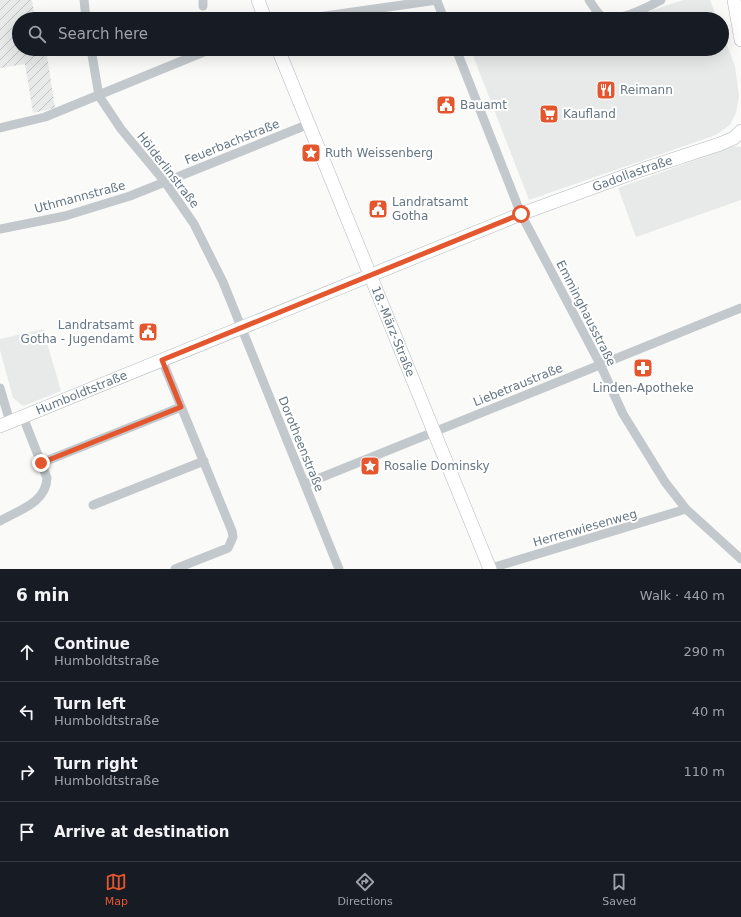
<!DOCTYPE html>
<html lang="en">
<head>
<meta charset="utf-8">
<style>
	:root { --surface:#171b24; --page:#242831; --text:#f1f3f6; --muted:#9ea1a6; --line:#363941; --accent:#e4572e }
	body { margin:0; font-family:"DejaVu Sans",sans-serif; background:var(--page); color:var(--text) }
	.stop { position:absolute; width:12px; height:12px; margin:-9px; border:3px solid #e4572e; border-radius:50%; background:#fff }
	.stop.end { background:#e4572e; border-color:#fff; box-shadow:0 1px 4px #0008 }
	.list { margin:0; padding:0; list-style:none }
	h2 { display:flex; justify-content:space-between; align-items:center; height:52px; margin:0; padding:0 16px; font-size:17px }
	h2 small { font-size:13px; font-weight:400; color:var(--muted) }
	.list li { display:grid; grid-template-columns:26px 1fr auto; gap:12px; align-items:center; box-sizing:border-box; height:60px; padding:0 16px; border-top:1px solid var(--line) }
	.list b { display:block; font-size:15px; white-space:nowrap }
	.list p { margin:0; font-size:13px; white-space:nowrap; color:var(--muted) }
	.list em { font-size:13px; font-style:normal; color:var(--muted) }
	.icon { flex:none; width:22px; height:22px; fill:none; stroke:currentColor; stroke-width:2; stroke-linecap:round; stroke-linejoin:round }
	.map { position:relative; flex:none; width:741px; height:569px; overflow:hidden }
	.search { position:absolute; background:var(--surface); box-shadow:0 4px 16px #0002; left:12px; right:12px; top:12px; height:44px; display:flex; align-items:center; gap:10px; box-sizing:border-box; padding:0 14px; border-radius:22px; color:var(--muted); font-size:15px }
	.sheet { height:292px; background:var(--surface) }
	nav { display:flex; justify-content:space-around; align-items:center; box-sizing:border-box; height:56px; border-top:1px solid var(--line); background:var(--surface); font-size:11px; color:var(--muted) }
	nav a { display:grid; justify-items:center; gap:2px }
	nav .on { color:var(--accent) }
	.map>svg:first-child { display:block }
	.built { fill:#e8e9e9 }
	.industrial { fill:url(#industrial-furrows) }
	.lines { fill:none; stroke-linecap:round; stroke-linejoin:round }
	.secondary-casing { stroke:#b3babf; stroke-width:14 }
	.street { stroke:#c3c8cc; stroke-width:9 }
	.secondary { stroke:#fff; stroke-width:13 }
	.route { stroke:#e4572e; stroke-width:5 }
	.labels { text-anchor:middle; stroke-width:4; stroke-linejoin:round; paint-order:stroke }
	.poi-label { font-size:12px; fill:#657683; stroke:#fff; text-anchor:start }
	.street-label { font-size:12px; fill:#657683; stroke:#fff }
</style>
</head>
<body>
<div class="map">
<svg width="741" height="569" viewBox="0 0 741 569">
	<defs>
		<pattern id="industrial-furrows" width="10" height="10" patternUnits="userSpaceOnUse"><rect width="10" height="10" fill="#e8e9e9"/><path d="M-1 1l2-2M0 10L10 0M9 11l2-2" fill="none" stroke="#c0c1c2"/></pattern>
	</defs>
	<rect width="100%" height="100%" fill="#fafaf8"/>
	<!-- built -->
	<path class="built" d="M683 0H710L717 19H626Z
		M722 32 735 66 739 96 736 113 730 125 716 135 529 200 472 53 488 49H722Z
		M734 146 741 147V200L636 237 618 188Z
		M43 329 61 391 23 406 13 398 0 350V339Z"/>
	<!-- industrial -->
	<path class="industrial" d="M0 0H32L35 19H19V49H46L55 108 33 113 25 64 0 68Z"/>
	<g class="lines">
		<defs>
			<g id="secondary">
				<path d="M258 0 265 19"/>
				<path d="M734 0 741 40"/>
				<path id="s1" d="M278 49 490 569"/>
				<path id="s2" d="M0 426 521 214 641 170 720 144 734 138 741 131"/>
			</g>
		</defs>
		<!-- secondary casing -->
		<use href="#secondary" class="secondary-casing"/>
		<!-- street -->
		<path class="street" d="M84 0 86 19
			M203 0V6
			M589 0C593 5 597 14 603 17 617 23 648 7 661 0
			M437 1 444 19
			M304 19 437 0
			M91 49 99 96 121 129 165 182 194 224 223 282 339 569
			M456 49 521 214 600 364 623 414 665 482 686 509 741 559
			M0 128 45 117 211 49
			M0 229 65 216 130 196 309 124
			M162 360 232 531 233 537 228 548 175 569
			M0 388 10 422
			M41 463 181 407
			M305 484 741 308
			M93 505 204 461
			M0 521C19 510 46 503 47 478L23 417
			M488 569 686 509"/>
		<!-- secondary -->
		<use href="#secondary" class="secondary"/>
	</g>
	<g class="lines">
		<!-- route -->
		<path class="route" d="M41 463 181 407 162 360 521 214"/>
	</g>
	<!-- icons -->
	<defs>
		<symbol id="restaurant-square" viewBox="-11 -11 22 22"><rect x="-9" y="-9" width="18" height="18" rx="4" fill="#e4572e" stroke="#fff"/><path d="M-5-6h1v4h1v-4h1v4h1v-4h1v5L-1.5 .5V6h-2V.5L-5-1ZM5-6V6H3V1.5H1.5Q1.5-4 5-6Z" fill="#fff"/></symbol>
		<symbol id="civic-square" viewBox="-11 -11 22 22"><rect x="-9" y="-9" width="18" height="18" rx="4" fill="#e4572e" stroke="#fff"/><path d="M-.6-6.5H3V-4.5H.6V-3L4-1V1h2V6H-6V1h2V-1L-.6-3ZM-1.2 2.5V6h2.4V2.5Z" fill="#fff"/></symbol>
		<symbol id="supermarket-square" viewBox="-11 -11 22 22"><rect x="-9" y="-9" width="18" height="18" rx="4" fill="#e4572e" stroke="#fff"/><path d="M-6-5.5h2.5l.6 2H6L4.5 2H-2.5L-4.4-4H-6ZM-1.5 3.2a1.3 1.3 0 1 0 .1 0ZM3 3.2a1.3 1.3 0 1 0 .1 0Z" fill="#fff"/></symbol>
		<symbol id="sight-square" viewBox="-11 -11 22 22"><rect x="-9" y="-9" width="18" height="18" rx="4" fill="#e4572e" stroke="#fff"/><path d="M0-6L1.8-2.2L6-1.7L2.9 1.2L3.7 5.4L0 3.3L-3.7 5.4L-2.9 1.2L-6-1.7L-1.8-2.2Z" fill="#fff"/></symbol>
		<symbol id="pharmacy-square" viewBox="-11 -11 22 22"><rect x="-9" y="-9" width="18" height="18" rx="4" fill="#e4572e" stroke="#fff"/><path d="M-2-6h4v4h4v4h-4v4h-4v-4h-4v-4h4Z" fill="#fff"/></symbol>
	</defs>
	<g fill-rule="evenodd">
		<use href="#restaurant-square" x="595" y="79" width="22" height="22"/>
		<use href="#civic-square" x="435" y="94" width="22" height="22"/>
		<use href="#supermarket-square" x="538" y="103" width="22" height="22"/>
		<use href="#sight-square" x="300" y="142" width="22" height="22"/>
		<use href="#civic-square" x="367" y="198" width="22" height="22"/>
		<use href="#civic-square" x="137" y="321" width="22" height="22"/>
		<use href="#pharmacy-square" x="632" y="357" width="22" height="22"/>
		<use href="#sight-square" x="359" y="455" width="22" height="22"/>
	</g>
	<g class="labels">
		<!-- poi labels -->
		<g class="poi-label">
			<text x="620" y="94">Reimann</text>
			<text x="460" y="109">Bauamt</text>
			<text x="563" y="118">Kaufland</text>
			<text x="325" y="157">Ruth Weissenberg</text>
			<text x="392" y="206">Landratsamt<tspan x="392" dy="14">Gotha</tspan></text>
			<text x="134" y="329" text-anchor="end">Landratsamt<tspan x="134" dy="14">Gotha - Jugendamt</tspan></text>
			<text x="643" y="392" text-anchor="middle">Linden-Apotheke</text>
			<text x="384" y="470">Rosalie Dominsky</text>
		</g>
		<!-- street labels -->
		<g class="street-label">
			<text transform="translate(232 142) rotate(-22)" y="4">Feuerbachstraße</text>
			<text transform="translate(168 170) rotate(52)" y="4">Hölderlinstraße</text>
			<text dy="4" stroke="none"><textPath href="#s2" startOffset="681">Gadollastraße</textPath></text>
			<text transform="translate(80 197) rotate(-15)" y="4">Uthmannstraße</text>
			<text transform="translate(586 313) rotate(63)" y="4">Emminghausstraße</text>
			<text dy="4" stroke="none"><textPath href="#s1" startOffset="305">18.-März-Straße</textPath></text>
			<text transform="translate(518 385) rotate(-22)" y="4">Liebetraustraße</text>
			<text dy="4" stroke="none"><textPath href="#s2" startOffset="88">Humboldtstraße</textPath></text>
			<text transform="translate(301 444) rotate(68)" y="4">Dorotheenstraße</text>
			<text transform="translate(585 528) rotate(-16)" y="4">Herrenwiesenweg</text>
		</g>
	</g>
</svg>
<div class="stop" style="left:521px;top:214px"></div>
<div class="stop end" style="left:41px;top:463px"></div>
<div class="search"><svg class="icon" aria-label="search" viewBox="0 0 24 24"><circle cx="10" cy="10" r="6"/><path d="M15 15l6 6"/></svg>Search here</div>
</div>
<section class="sheet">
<h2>6 min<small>Walk · 440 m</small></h2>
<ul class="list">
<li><svg class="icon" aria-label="ahead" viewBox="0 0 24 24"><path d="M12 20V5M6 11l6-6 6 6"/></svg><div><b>Continue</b><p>Humboldtstraße</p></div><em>290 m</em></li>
<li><svg class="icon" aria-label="left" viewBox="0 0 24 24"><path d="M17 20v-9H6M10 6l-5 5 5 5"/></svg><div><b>Turn left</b><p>Humboldtstraße</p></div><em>40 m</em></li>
<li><svg class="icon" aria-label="right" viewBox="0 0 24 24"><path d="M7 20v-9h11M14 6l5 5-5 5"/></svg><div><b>Turn right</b><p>Humboldtstraße</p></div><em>110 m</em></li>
<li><svg class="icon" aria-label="arrive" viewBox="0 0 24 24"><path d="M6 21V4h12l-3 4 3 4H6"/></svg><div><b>Arrive at destination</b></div></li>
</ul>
</section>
<nav>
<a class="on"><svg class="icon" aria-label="map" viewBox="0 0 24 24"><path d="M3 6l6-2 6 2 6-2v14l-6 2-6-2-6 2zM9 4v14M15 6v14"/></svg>Map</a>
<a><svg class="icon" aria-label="directions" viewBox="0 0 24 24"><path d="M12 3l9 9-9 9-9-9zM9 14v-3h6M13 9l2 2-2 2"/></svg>Directions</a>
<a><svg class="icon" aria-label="saved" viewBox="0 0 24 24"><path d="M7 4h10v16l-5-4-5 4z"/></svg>Saved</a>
</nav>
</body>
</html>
